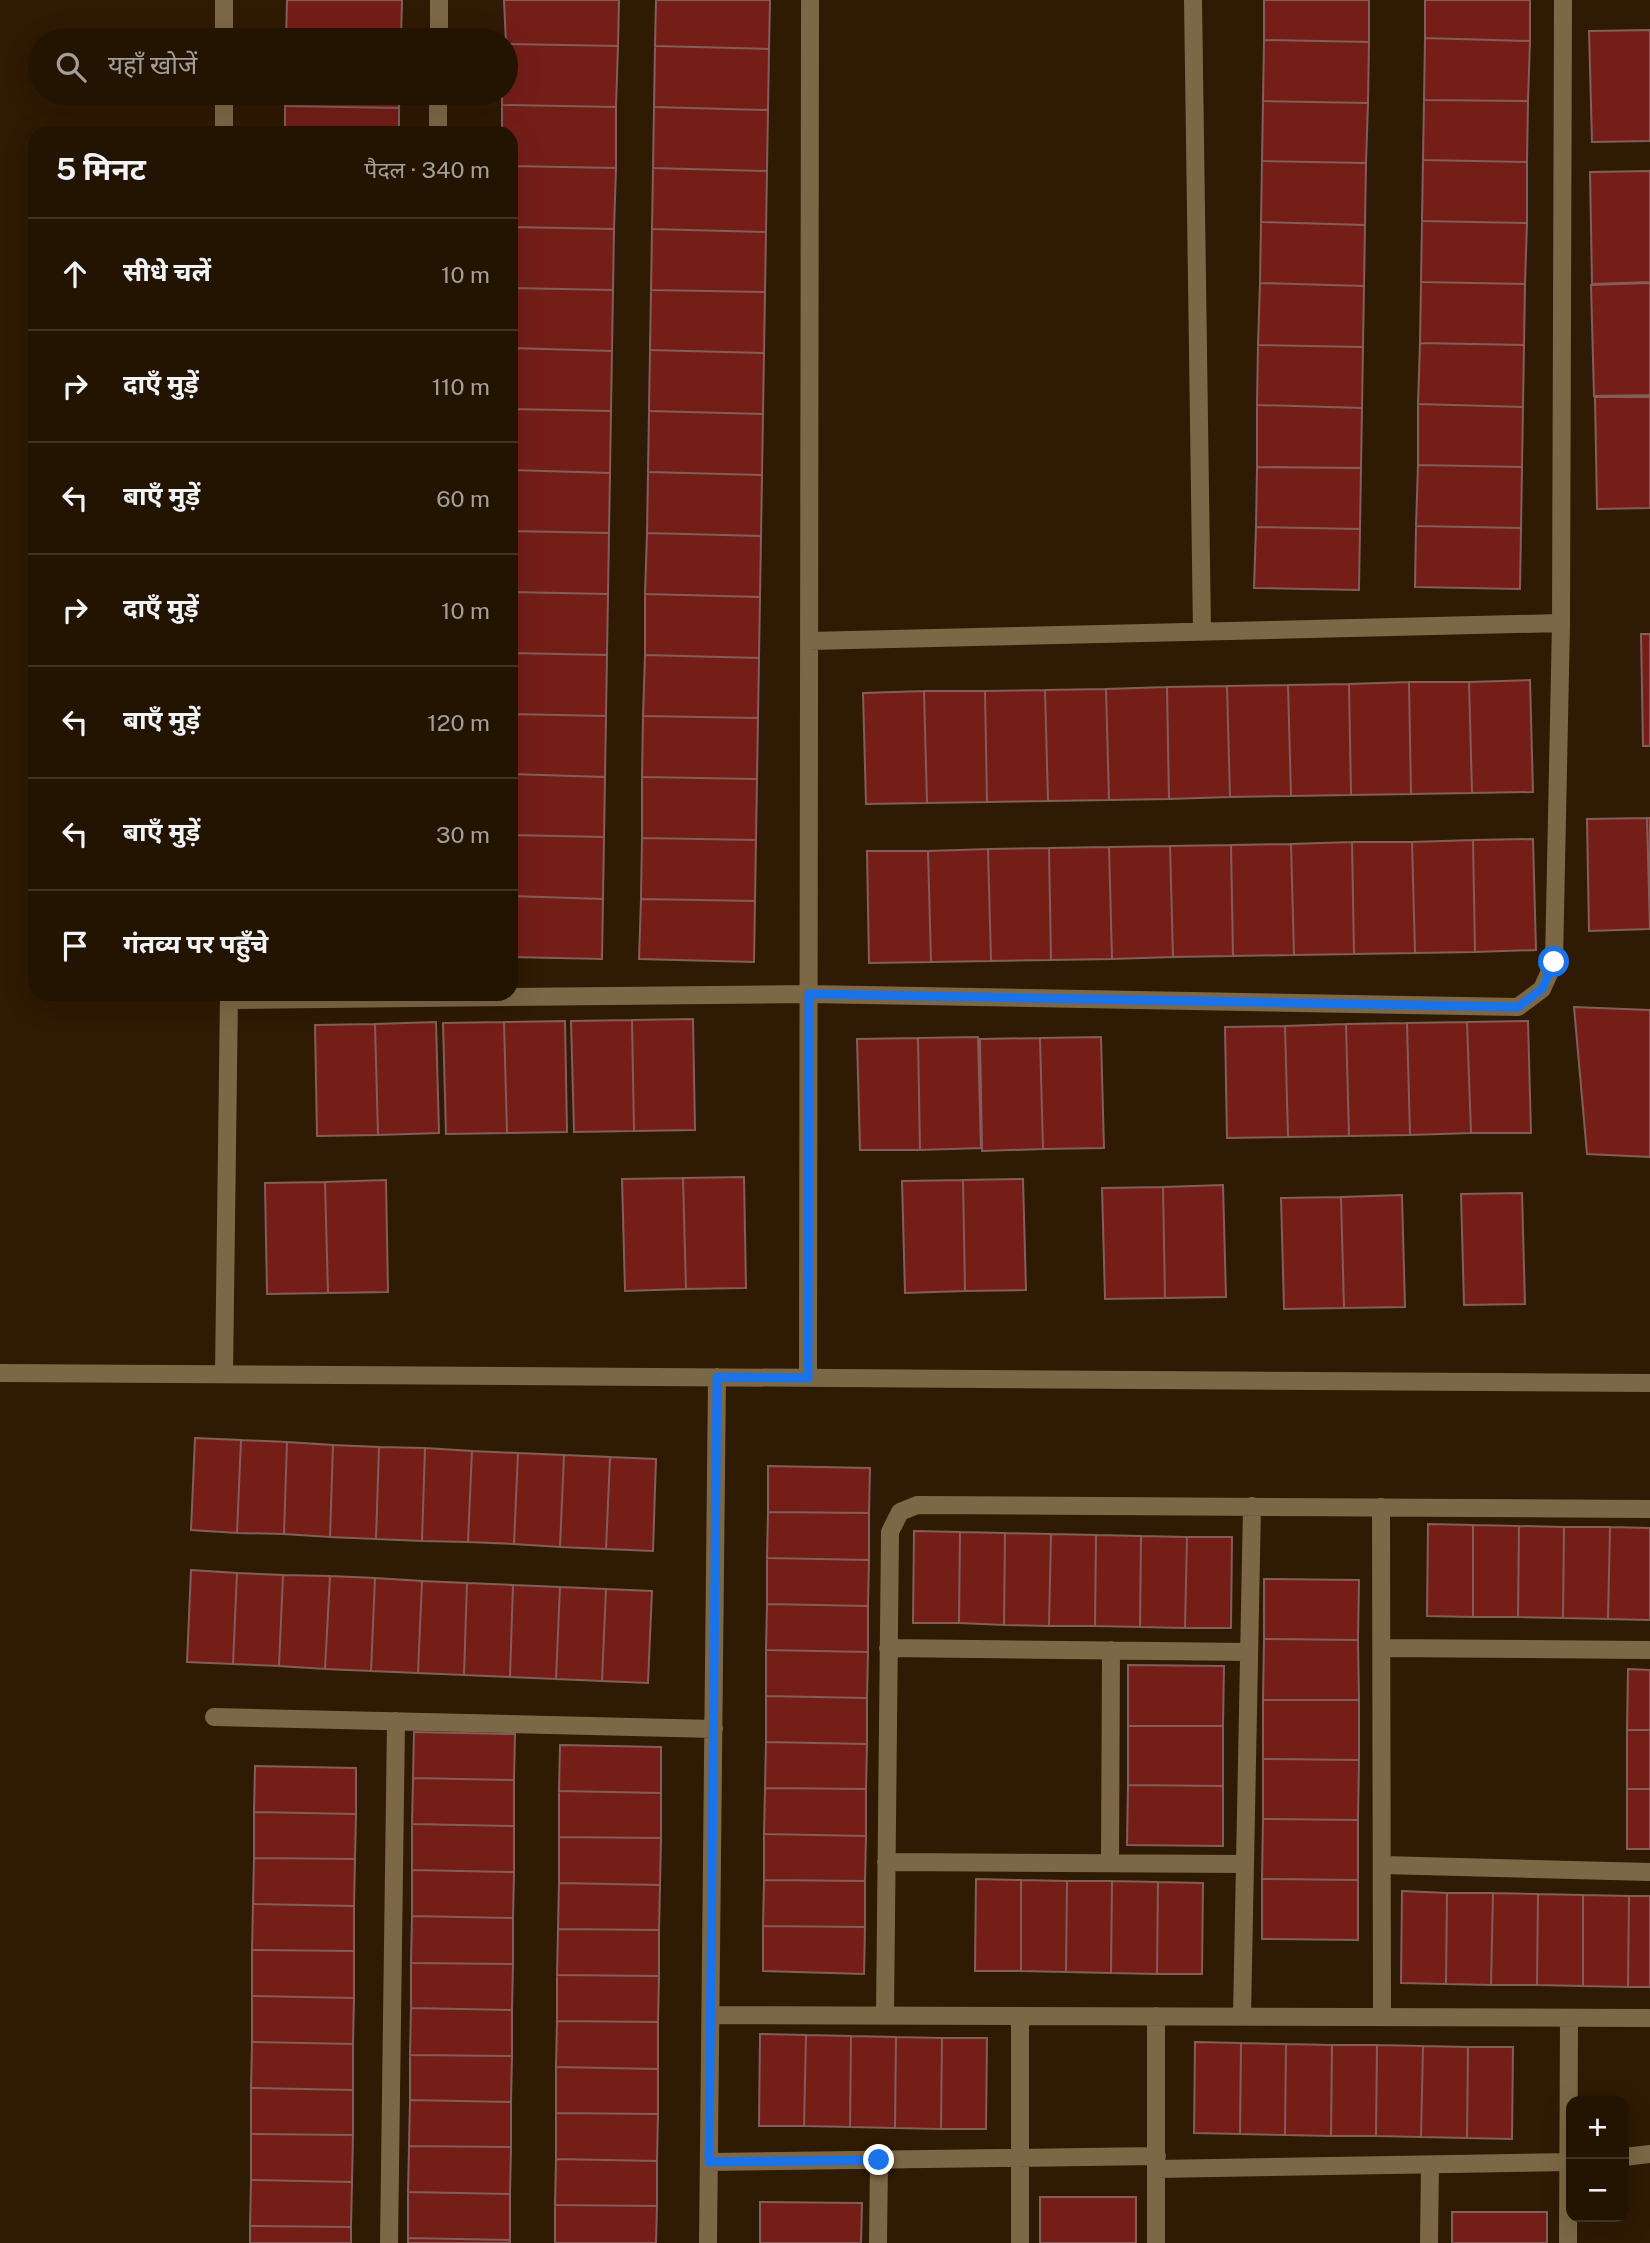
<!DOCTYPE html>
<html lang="hi">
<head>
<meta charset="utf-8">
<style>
	:root { --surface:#231402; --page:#2b1d0c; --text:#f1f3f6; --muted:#a39e99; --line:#403324 }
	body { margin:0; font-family:"Public Sans","Noto Sans Devanagari",sans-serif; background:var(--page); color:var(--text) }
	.controls { position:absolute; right:21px; bottom:21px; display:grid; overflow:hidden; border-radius:14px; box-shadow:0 7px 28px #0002 }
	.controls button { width:63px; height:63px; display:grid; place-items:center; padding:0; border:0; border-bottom:2px solid var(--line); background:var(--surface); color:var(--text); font:35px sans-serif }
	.stop { position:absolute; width:21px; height:21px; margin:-16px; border:5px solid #1a73e8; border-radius:50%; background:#fff }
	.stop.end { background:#1a73e8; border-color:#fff; box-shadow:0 2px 7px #0008 }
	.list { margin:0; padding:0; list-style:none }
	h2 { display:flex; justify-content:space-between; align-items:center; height:91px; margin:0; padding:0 28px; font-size:30px }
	h2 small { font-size:23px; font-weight:400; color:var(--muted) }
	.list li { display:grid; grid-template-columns:46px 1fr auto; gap:21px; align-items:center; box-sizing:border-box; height:112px; padding:0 28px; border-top:2px solid var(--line) }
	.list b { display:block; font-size:26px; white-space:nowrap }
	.list em { font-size:23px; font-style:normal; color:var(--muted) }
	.icon { flex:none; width:38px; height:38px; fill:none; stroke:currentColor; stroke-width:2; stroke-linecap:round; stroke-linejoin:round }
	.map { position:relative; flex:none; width:1650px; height:2243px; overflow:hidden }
	.search { position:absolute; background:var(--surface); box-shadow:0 7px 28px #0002; left:28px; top:28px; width:490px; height:77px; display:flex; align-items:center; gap:18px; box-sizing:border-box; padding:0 24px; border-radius:38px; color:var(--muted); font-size:26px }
	.panel { position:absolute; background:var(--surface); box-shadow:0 7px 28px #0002; left:28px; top:126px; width:490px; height:875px; border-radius:21px }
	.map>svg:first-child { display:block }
	.building { fill:#751e18; stroke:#835e59; stroke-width:2 }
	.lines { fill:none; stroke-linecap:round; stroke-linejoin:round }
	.minor { stroke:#7c6846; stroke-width:18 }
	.route { stroke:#1a73e8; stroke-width:9 }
</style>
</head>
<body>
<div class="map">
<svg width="1650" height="2243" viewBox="0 0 1650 2243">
	<rect width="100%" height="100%" fill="#2f1a03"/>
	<!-- building -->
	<path class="building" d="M287 0H402L401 40H286Z
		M504 0H619L618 46 506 44Z
		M656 0H770L769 49 655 46Z
		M1264 0H1369V42L1264 40Z
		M1425 0H1530V41L1425 38Z
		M1650 30V141L1592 142 1589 31Z
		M1425 38 1530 41 1528 101 1424 100Z
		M1264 40 1369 42 1368 103 1263 101Z
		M506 44 618 46 616 107 502 105V93H506Z
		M655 46 769 49 768 110 654 107Z
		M286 93H400L399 108 285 106Z
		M1424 100 1528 101 1527 162 1423 160Z
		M1263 101 1368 103 1366 163 1262 161Z
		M502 105 616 107V168L511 166V133H502Z
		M285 106 399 108V133H285Z
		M654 107 768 110 767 171 653 168Z
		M1423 160 1527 162V223L1422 221Z
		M1262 161 1366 163 1365 225 1261 222Z
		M511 166 616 168 614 229 511 227Z
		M653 168 767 171 766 232 652 229Z
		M1650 171V282L1592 284 1590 172Z
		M1422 221 1527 223 1525 284 1421 282Z
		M1261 222 1365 225 1364 286 1260 283Z
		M511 227 614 229 613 290 511 288Z
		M652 229 766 232 765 292 651 290Z
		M1421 282 1525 284 1524 345 1420 343Z
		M1260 283 1364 286 1363 347 1258 345Z
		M1650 283V395L1594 396 1591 285Z
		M511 288 613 290 612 351 511 348Z
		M651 290 765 292 764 353 650 350Z
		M1420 343 1524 345 1523 407 1418 404Z
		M1258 345 1363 347 1362 408 1257 405Z
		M511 348 612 351 611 411 511 409Z
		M650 350 764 353 763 414 649 411Z
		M1595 397H1650V508L1597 509Z
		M1418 404 1523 407 1522 467 1418 465Z
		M1257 405 1362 408 1361 468 1257 467Z
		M511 409 611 411 610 473 511 470Z
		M649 411 763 414 762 475 648 472Z
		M1418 465 1522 467 1521 528 1416 526Z
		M1257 467 1361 468 1360 529 1256 527Z
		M511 470 610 473 609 533 511 531Z
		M648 472 762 475 761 536 647 533Z
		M1416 526 1521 528 1520 589 1415 587Z
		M1256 527 1360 529 1359 590 1254 588Z
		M511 531 609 533 608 594 511 592Z
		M647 533 761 536 760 597 645 594Z
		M511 592 608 594 607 655 511 653Z
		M645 594 760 597 759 658 645 655Z
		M1641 634H1650V746H1643Z
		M511 653 607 655 606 716 511 714Z
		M645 655 759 658 758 718 643 716Z
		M1530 680 1533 792 1472 793 1469 682Z
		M1409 682 1411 794 1351 795 1349 684Z
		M1409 682H1469L1472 793 1411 794Z
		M1349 684 1351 795 1291 796 1288 685Z
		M1288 685 1291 796 1230 797 1227 686Z
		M1227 686 1230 797 1169 799 1167 687Z
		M1167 687 1169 799 1109 800 1106 689Z
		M1106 689 1109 800 1048 801 1045 690Z
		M1045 690 1048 801 987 802 985 691Z
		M924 691 927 803 866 804 863 693Z
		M924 691H985L987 802 927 803Z
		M511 714 606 716 605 777 511 774Z
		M643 716 758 718 757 779 642 777Z
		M511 774 605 777 604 837 511 835Z
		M642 777 757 779 756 840 642 838Z
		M1647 818 1650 929 1589 931 1587 819Z
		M1647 818H1650V929Z
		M511 835 604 837 603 899 511 896Z
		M642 838 756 840 755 901 641 899Z
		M1533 839 1536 950 1475 952 1473 840Z
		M1473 840 1475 952 1415 953 1412 842Z
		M1352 842H1412L1415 953 1354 954Z
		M1352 842 1354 954 1294 955 1291 844Z
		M1291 844 1294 955 1233 956 1231 845Z
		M1231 845 1233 956 1173 957 1170 846Z
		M1170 846 1173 957 1112 959 1109 847Z
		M1109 847 1112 959 1051 960 1049 848Z
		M1049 848 1051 960 991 961 988 849Z
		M988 849 991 961 931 962 928 851Z
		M867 851H928L931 962 869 963Z
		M511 896 603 899 602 959 511 957Z
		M641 899 755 901 754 962 639 959Z
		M1574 1007 1650 1010V1157L1587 1154Z
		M693 1019 695 1130 634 1131 632 1020Z
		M632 1020 634 1131 574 1132 571 1021Z
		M565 1021 567 1132 507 1133 504 1022Z
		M1528 1021 1531 1133H1471L1467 1022Z
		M436 1022 439 1133 378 1135 375 1024Z
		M504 1022 507 1133 446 1134 443 1023Z
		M1467 1022 1471 1133 1410 1135 1407 1023Z
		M1407 1023 1410 1135 1349 1136 1346 1024Z
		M375 1024 378 1135 317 1136 315 1025Z
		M1346 1024 1349 1136 1288 1137 1285 1026Z
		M1285 1026 1288 1137 1227 1138 1225 1027Z
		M978 1037 981 1148 920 1150 918 1038Z
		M1101 1037 1104 1148 1043 1149 1040 1038Z
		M918 1038 920 1150H860L857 1039Z
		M1040 1038 1043 1149 982 1151 980 1039Z
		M744 1177 746 1288 686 1289 683 1178Z
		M683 1178 686 1289 625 1291 622 1179Z
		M1023 1179 1026 1290 965 1291 963 1180Z
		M386 1180 388 1292 328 1293 325 1182Z
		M963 1180 965 1291 905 1293 902 1181Z
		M325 1182 328 1293 267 1294 265 1183Z
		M1223 1185 1226 1297 1165 1298 1163 1187Z
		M1163 1187 1165 1298 1105 1299 1102 1188Z
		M1522 1193 1525 1304 1464 1305 1461 1194Z
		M1402 1195 1405 1307 1344 1308 1341 1197Z
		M1341 1197 1344 1308 1284 1309 1281 1198Z
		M195 1438 241 1440 237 1533 191 1530Z
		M241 1440 287 1442 284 1534 237 1533Z
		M287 1442 333 1445 330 1537 284 1534Z
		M333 1445 379 1447 376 1539 330 1537Z
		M379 1447 425 1448 422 1541 376 1539Z
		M425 1448 472 1451 468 1542 422 1541Z
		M472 1451 518 1453 514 1544 468 1542Z
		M518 1453 564 1455 560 1547 514 1544Z
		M564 1455 610 1457 606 1549 560 1547Z
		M610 1457 656 1459 653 1551 606 1549Z
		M768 1466 870 1468 869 1513 768 1512Z
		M768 1512 869 1513V1560L767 1558Z
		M1428 1524 1473 1525V1617L1427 1616Z
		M1473 1525 1519 1526 1518 1617H1473Z
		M1519 1526 1564 1527 1563 1618 1518 1617Z
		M1564 1527H1610L1608 1619 1563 1618Z
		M1610 1527 1650 1528V1620L1608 1619Z
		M914 1531 960 1532 959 1623H913Z
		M960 1532 1005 1533 1004 1625 959 1623Z
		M1005 1533 1051 1534 1049 1626 1004 1625Z
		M1051 1534 1096 1535 1095 1626H1049Z
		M1096 1535 1141 1536 1140 1627 1095 1626Z
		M1141 1536 1187 1537 1185 1628 1140 1627Z
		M1187 1537H1232L1231 1628H1185Z
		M767 1558 869 1560 868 1606 767 1604Z
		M191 1570 237 1573 233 1664 187 1662Z
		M237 1573 283 1575 279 1666 233 1664Z
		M283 1575 330 1576 325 1669 279 1666Z
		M330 1576 375 1578 371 1671 325 1669Z
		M375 1578 422 1581 418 1673 371 1671Z
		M1264 1579 1359 1580 1358 1640 1264 1639Z
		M422 1581 467 1583 464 1675 418 1673Z
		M467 1583 513 1585 510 1677 464 1675Z
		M513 1585 560 1587 556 1679 510 1677Z
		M560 1587 606 1589 602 1681 556 1679Z
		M606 1589 652 1591 648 1683 602 1681Z
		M767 1604 868 1606V1652L766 1650Z
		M1264 1639 1358 1640 1359 1700H1263Z
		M766 1650 868 1652 867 1698 766 1696Z
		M1128 1665 1224 1666 1223 1726H1128Z
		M1628 1669 1650 1670V1730H1627Z
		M766 1696 867 1698V1744L766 1742Z
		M1263 1700H1359V1760L1263 1759Z
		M1128 1726H1223V1786L1128 1785Z
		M1627 1730H1650V1789H1627Z
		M414 1732 515 1734 514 1780 413 1778Z
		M766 1742 867 1744 866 1789 765 1788Z
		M560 1745 661 1747V1793L559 1791Z
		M1263 1759 1359 1760 1358 1820 1263 1819Z
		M255 1766 356 1768V1814L254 1812Z
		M413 1778 514 1780V1826L412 1824Z
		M1128 1785 1223 1786V1846L1127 1845Z
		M765 1788 866 1789V1836L764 1834Z
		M1627 1789H1650V1849H1627Z
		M559 1791 661 1793V1838L559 1837Z
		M254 1812 356 1814 355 1859 254 1858Z
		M1263 1819 1358 1820V1880L1262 1879Z
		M412 1824 514 1826V1872L412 1870Z
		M764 1834 866 1836 865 1881 764 1880Z
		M559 1837 661 1838 660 1885 559 1883Z
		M254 1858 355 1859 354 1906 253 1904Z
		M412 1870 514 1872 513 1918 412 1916Z
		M976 1879 1021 1880V1971H975Z
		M1262 1879 1358 1880V1940L1262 1939Z
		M764 1880 865 1881V1927L763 1926Z
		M1021 1880 1067 1881 1066 1972 1021 1971Z
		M1067 1881H1112L1111 1973 1066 1972Z
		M1112 1881 1158 1882 1157 1974 1111 1973Z
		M1158 1882 1203 1883 1202 1974H1157Z
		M559 1883 660 1885 659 1930 558 1929Z
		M1402 1891 1447 1893 1446 1984 1401 1983Z
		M1447 1893H1493L1491 1985 1446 1984Z
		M1493 1893 1538 1894 1537 1985H1491Z
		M1538 1894 1583 1895V1986L1537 1985Z
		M1583 1895 1629 1896 1628 1987 1583 1986Z
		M1629 1896H1650V1987H1628Z
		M253 1904 354 1906V1951L252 1950Z
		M412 1916 513 1918V1964L411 1963Z
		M763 1926 865 1927 864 1974 763 1971Z
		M558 1929 659 1930V1976L557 1975Z
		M252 1950 354 1951V1998L252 1996Z
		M411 1963 513 1964 512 2010 411 2008Z
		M557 1975 659 1976 658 2022 557 2021Z
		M252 1996 354 1998 353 2044 252 2042Z
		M411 2008 512 2010V2056L410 2055Z
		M557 2021 658 2022V2069L556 2067Z
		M760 2034 806 2035 804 2126H759Z
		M806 2035 851 2036 850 2127 804 2126Z
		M851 2036 896 2037 895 2128 850 2127Z
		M896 2037 942 2038 941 2129 895 2128Z
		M942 2038H987L986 2129H941Z
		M252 2042 353 2044V2090L251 2088Z
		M1195 2042 1241 2043 1240 2134 1194 2133Z
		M1241 2043 1286 2044 1285 2135 1240 2134Z
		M1286 2044 1332 2045 1331 2136 1285 2135Z
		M1332 2045H1377L1376 2136H1331Z
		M1377 2045 1423 2046 1421 2137 1376 2136Z
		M1423 2046 1468 2047 1467 2138 1421 2137Z
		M1468 2047H1513L1512 2139 1467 2138Z
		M410 2055 512 2056 511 2102 410 2100Z
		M556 2067 658 2069V2114L556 2113Z
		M251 2088 353 2090V2135L251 2134Z
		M410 2100 511 2102V2147L409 2146Z
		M556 2113 658 2114 657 2161 556 2159Z
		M251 2134 353 2135 352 2182 251 2180Z
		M409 2146 511 2147 510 2194 408 2192Z
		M556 2159 657 2161V2206L555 2205Z
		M251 2180 352 2182 351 2227 250 2226Z
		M408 2192 510 2194V2240L408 2238Z
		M1040 2197H1136V2243H1040Z
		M760 2202 862 2203 861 2243H760Z
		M555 2205 657 2206 656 2243H555Z
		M1452 2212H1547V2243H1452Z
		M250 2226 351 2227V2243H250Z
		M408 2238 510 2240V2243H408Z"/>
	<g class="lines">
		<!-- minor -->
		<path class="minor" d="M224 0V40
			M1193 0 1202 632
			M439 40V0
			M224 93V133
			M438 133V93
			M809 641 1561 623
			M230 1000 809 994 1518 1007 1542 989 1554 962 1561 623 1563 0
			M0 1373 1650 1383
			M224 1374 229 994
			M808 1378 810 0
			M1381 1507 1382 2017
			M888 1648 1249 1652
			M1382 1648 1650 1650
			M214 1717 714 1729
			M886 1862 1245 1864
			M1110 1863 1111 1650
			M1382 1865 1650 1872
			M711 2015 1650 2018
			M885 2015 890 1532 900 1512 917 1505 1650 1509
			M1242 2016 1252 1506
			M1624 2157 1650 2154
			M709 2162 1157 2156
			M1156 2169 1571 2162
			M389 2243 396 1721
			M708 2243 717 1377
			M878 2243 879 2160
			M1020 2243V2016
			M1156 2243V2016
			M1429 2243 1430 2165
			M1568 2243 1569 2018"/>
	</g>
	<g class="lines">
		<!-- route -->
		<path class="route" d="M879 2160 709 2162 717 1377 808 1378 809 994 1518 1007 1542 989 1554 962"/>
	</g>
</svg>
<div class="controls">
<button>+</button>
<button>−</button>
</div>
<div class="stop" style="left:1554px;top:962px"></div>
<div class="stop end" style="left:879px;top:2160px"></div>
<div class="search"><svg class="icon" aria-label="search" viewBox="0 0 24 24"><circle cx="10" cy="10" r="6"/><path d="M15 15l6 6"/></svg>यहाँ खोजें</div>
<section class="panel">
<h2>5 मिनट<small>पैदल · 340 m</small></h2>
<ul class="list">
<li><svg class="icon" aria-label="ahead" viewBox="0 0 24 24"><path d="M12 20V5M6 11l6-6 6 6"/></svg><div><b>सीधे चलें</b></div><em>10 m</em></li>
<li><svg class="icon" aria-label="right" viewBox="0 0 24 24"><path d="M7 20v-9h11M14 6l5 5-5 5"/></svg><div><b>दाएँ मुड़ें</b></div><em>110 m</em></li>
<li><svg class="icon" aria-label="left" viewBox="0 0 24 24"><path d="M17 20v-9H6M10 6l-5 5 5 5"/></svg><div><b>बाएँ मुड़ें</b></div><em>60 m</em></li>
<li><svg class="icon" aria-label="right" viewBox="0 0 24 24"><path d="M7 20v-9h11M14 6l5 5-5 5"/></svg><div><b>दाएँ मुड़ें</b></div><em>10 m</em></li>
<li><svg class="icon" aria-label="left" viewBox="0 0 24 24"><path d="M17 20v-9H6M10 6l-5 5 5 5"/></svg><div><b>बाएँ मुड़ें</b></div><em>120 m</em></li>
<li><svg class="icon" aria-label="left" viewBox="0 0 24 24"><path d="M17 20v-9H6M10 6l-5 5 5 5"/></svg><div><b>बाएँ मुड़ें</b></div><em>30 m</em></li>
<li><svg class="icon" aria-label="arrive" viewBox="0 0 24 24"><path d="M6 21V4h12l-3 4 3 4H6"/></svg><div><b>गंतव्य पर पहुँचे</b></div></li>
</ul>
</section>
</div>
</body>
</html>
